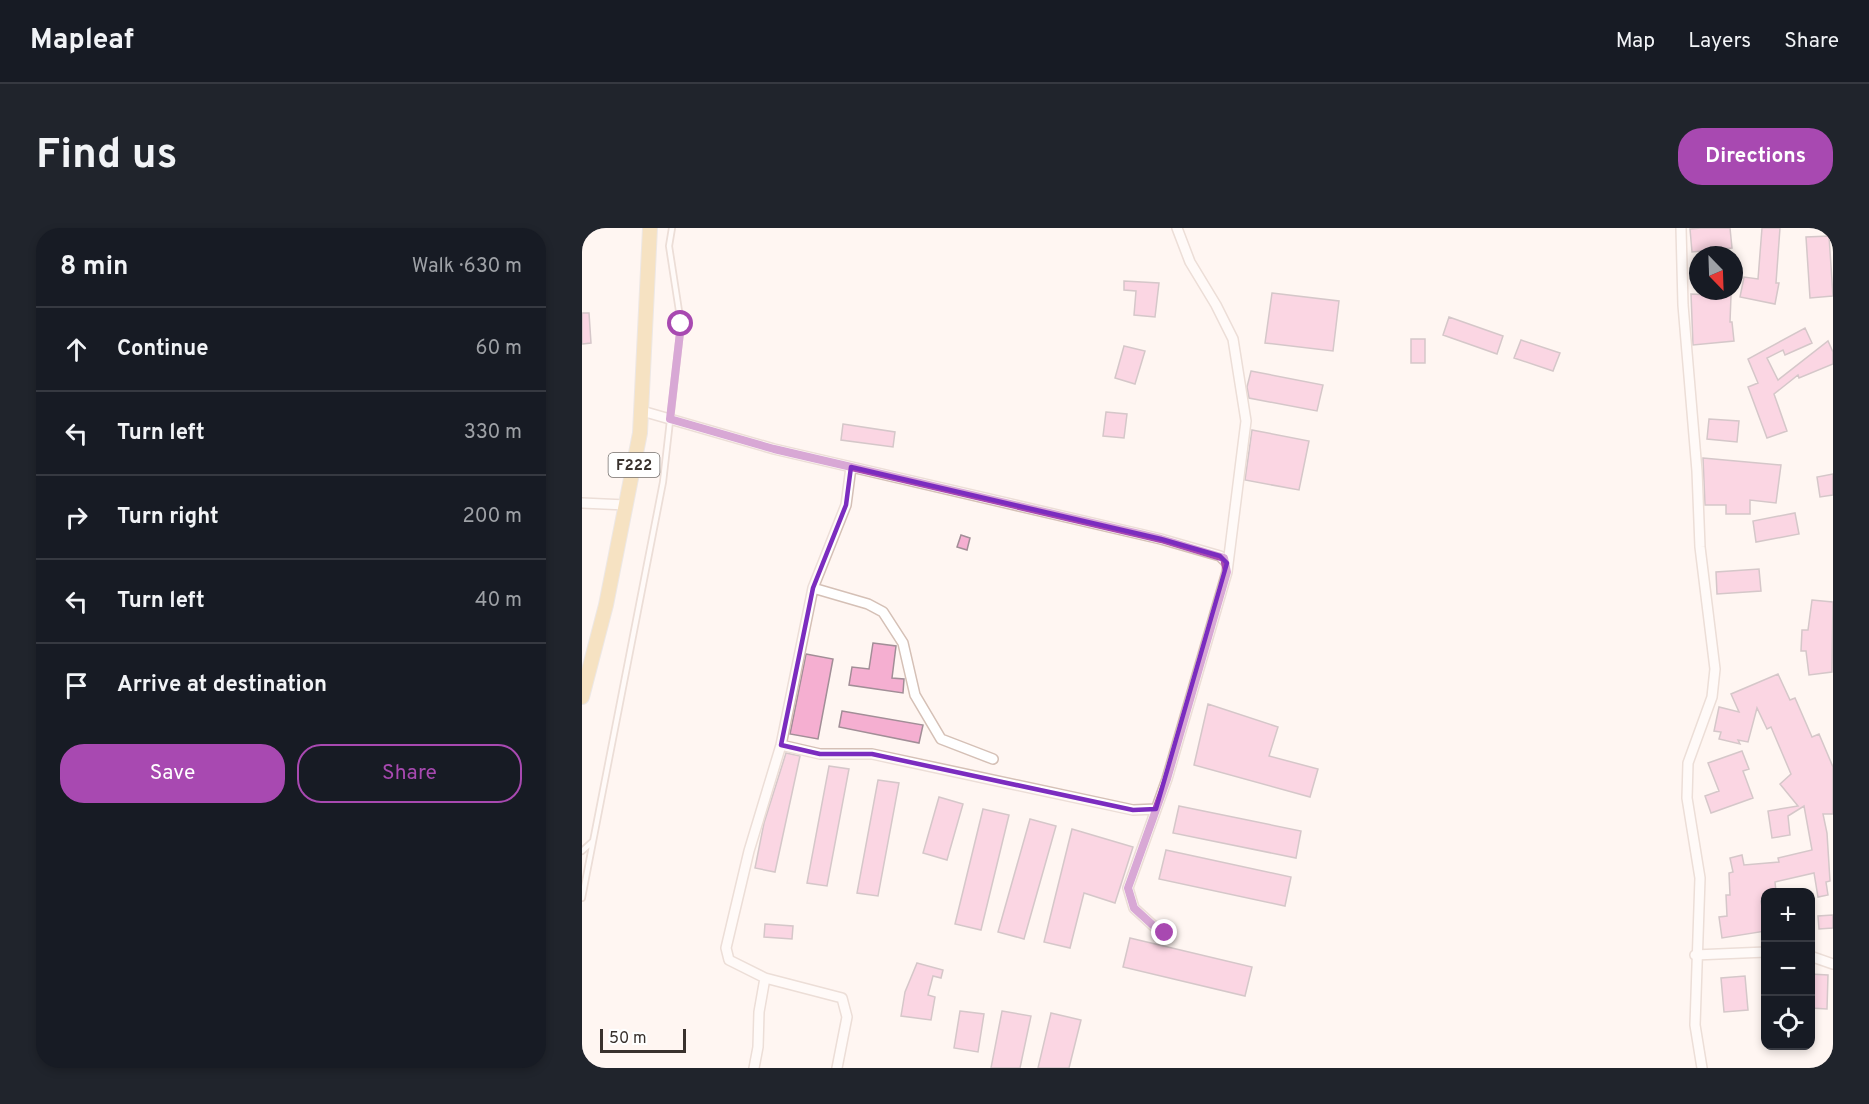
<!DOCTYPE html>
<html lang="en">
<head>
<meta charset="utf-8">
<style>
	:root { --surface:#171b24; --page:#20242c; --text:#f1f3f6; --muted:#9ea1a6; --line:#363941; --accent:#a849b1 }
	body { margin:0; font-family:Overpass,sans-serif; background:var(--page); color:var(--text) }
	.controls { position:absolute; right:18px; bottom:18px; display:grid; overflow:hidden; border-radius:12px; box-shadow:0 3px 9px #0003 }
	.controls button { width:54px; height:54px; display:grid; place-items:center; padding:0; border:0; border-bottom:2px solid var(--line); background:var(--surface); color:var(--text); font:30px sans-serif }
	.compass { position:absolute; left:1107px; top:18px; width:54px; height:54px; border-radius:50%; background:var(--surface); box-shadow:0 3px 9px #0003; rotate:157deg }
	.scale { position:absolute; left:18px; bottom:15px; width:86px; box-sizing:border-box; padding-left:6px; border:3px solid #39312d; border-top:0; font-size:16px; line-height:21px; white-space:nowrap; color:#39312d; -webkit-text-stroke:4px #fff; paint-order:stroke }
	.stop { position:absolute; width:18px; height:18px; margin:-14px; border:4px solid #a849b1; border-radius:50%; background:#fff }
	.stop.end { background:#a849b1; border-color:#fff; box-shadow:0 2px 6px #0008 }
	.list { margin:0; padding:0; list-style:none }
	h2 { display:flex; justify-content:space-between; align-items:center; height:78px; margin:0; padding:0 24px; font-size:26px }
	h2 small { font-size:20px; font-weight:400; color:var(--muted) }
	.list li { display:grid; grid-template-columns:39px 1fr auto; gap:18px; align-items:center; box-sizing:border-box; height:84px; padding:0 24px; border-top:2px solid var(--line) }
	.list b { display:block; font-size:22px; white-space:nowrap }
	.list em { font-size:20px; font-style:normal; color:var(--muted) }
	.actions { display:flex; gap:12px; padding:18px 24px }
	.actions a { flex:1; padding:14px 0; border:2px solid var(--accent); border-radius:24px; text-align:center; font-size:21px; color:var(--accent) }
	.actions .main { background:var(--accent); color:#fff }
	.icon { flex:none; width:33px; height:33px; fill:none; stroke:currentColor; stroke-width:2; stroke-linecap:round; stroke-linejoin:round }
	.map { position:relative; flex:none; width:1251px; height:840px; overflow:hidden; border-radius:24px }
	header { display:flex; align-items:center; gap:36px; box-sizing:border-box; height:84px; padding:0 30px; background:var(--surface); border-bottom:2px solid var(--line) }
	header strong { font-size:28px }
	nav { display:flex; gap:33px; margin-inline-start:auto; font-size:21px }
	.intro { display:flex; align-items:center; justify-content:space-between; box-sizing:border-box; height:144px; padding:0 36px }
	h1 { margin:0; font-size:42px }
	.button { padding:15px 27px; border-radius:24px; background:var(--accent); color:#fff; font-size:21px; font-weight:700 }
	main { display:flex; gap:36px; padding:0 36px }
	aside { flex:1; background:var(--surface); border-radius:24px; box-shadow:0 3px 9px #0003 }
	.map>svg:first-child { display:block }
	.building { fill:#f5afd1; stroke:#a28e97; stroke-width:1.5 }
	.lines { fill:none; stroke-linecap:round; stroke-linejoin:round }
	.lane-casing { stroke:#d5c0b6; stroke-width:8 }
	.street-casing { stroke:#d5c0b6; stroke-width:12 }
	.primary-casing { stroke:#d7d6d5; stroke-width:16 }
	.lane { stroke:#fff; stroke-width:4.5 }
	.street { stroke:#fff; stroke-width:9 }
	.primary { stroke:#ebca87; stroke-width:14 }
	.route { stroke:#a849b1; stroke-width:8 }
	.marked { fill:none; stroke:#7b2cbf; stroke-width:4.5; stroke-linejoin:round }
	.labels { text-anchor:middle; stroke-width:5; stroke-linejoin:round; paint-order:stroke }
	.shield { fill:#fff; stroke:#746f6c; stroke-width:1.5 }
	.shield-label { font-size:15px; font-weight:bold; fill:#39312d }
</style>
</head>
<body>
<header>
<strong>Mapleaf</strong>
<nav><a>Map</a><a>Layers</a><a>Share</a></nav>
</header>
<div class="intro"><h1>Find us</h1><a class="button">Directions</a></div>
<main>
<aside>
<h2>8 min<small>Walk · 630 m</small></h2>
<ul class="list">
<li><svg class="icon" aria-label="ahead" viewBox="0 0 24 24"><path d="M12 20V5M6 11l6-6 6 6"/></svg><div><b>Continue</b></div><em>60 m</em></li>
<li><svg class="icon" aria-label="left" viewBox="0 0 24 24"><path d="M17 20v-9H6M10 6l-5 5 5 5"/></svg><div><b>Turn left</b></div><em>330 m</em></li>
<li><svg class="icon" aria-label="right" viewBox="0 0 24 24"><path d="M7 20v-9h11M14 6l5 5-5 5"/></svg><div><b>Turn right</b></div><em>200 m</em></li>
<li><svg class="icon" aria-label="left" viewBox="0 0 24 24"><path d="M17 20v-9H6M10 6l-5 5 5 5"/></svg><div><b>Turn left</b></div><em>40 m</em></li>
<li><svg class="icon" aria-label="arrive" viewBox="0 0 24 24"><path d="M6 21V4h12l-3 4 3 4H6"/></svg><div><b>Arrive at destination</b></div></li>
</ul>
<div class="actions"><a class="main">Save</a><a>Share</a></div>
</aside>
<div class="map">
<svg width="1251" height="840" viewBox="0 0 1251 840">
	<rect width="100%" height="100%" fill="#fff6f2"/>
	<!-- building -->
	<path class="building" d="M1119 0H1148L1150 20 1110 24 1108 1Z
		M1180 0H1198L1194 55H1197L1193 76 1158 69 1162 49 1176 51Z
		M1247 8 1251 68 1228 70 1224 9Z
		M542 53 577 55 573 89 552 87 554 63 542 62Z
		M690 65 757 73 751 123 683 115Z
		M1109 66 1149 68 1148 94H1150L1152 113 1111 117Z
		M0 85H7L9 115 0 116Z
		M867 89 921 108 915 126 861 107Z
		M1223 100 1230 115 1203 127 1201 122 1185 130 1196 152 1246 113 1251 124V136L1217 150 1216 147 1192 166 1205 203 1185 210 1166 159 1176 155 1166 131Z
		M829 111H843V135H829Z
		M939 112 978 125 971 143 932 130Z
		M542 118 563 123 553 156 533 150Z
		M669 143 741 157 735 183 667 170 665 159Z
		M524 184 545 186 542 210 521 208Z
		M1127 191 1157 193 1155 214 1125 211Z
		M261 196 313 204 311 219 259 212Z
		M670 202 727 213 717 262 663 252Z
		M1121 230 1199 237 1194 275 1168 272V286H1144V277H1123Z
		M1251 246V267L1238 269 1235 249Z
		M1213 285 1217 306 1174 314 1171 293Z
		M379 307 388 310 385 322 375 319Z
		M1177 341 1179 363 1135 366 1134 344Z
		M1230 372 1251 374 1250 444 1227 447 1224 423H1219L1220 402H1226Z
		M291 415 314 418 310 450 322 451 321 465 267 457 270 439 287 441Z
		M224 426 251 431 236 511 208 506Z
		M1196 446 1208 472 1213 470 1230 509 1237 506 1251 539V586H1241L1245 605 1248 653 1244 654 1246 667 1236 669 1232 645 1193 654 1194 664H1184V672L1179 673 1184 703 1140 710 1137 689 1145 688 1144 667H1148L1147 645 1151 644 1148 630 1160 627 1162 637 1197 634 1196 630 1230 622 1222 578 1206 588 1208 607 1190 610 1186 583 1216 578 1198 556 1209 546 1189 499 1185 501 1175 480 1166 514 1156 512 1158 516 1137 511 1139 504 1132 503 1137 479 1157 484 1149 466Z
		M626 476 696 499 687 528 736 541 728 569 612 537Z
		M260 483 341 497 337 515 257 499Z
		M1160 523 1167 541 1161 543 1171 570 1129 585 1123 568 1137 563 1126 535Z
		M204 525 218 528 193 644 173 640 182 595Z
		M247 538 267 541 245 658 225 655Z
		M296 552 317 555 296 668 275 665Z
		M357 569 381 576 365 632 341 625Z
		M597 578 719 603 714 630 591 605Z
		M401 581 427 587 399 702 373 696Z
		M448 591 474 598 442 711 416 704Z
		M490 601 551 619 533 675 502 665 488 720 462 714Z
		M584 622 709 649 703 678 577 651Z
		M1251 687V700L1237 701 1236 688Z
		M183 696 211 698 210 711 182 709Z
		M548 710 670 739 663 768 541 739Z
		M335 735 361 742 359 750 351 748 346 767 353 769 349 792 319 788 323 764Z
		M1228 746 1246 747 1245 781 1228 780Z
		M1163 748 1166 782 1142 784 1139 750Z
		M378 783 402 786 396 824 372 820Z
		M420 783 449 788 438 840H409Z
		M469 785 499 792 487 840H456Z"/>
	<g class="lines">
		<defs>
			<path id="lane" d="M0 623 10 614
				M0 670 81 254 99 96 87 18 90 0"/>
			<path id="street" d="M1099 0 1101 77 1115 243 1118 319 1133 441 1130 469 1106 535 1105 570 1118 650 1113 797 1120 840
				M60 183 192 221 579 311 638 328 645 335
				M0 275 44 277
				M231 360 286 376 301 384 321 415 333 467 359 511 411 531
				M199 517 238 526H290L551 582 574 581
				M583 705 575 701 552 680 546 660 585 551 645 344 664 193 651 111 634 77 608 34 595 0
				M1113 727 1184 724
				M1228 728 1251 736
				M172 840 176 819 177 784 183 750
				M255 840 265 789 260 770 183 750 147 732 144 720 167 623 199 517 231 360 264 277 269 239"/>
			<path id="primary" d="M0 469 24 377 58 205 68 0"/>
		</defs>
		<!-- lane casing -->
		<use href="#lane" class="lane-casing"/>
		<!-- street casing -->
		<use href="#street" class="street-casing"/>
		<!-- primary casing -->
		<use href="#primary" class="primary-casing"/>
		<!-- lane -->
		<use href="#lane" class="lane"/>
		<!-- street -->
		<use href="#street" class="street"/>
		<!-- primary -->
		<use href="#primary" class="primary"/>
	</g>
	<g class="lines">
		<!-- route -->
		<path class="route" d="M99 96 88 191 192 221 579 311 642 330 645 344 585 551 546 660 552 680 575 701 583 705"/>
	</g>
	<!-- marked area -->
	<path d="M0 0H1251V840H0ZM269 239 579 311 638 328 645 335 574 581 551 582 290 526H238L199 517 231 360 264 277Z" fill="#fff6f2" fill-opacity=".55" fill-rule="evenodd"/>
	<path class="marked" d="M269 239 579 311 638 328 645 335 574 581 551 582 290 526H238L199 517 231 360 264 277Z"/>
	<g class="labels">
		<!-- shield labels -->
		<rect class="shield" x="26.5" y="225" width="51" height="24" rx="4.5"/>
		<g class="shield-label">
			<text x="52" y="242">F222</text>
		</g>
	</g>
</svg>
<div class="controls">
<button>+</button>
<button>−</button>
<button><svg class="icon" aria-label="locate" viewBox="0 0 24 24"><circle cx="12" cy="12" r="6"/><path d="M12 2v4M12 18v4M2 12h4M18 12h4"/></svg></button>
</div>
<svg class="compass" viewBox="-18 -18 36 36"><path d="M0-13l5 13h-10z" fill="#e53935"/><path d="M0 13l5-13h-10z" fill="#9ea1a6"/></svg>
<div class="scale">50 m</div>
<div class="stop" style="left:99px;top:96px"></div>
<div class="stop end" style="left:583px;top:705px"></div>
</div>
</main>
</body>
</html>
